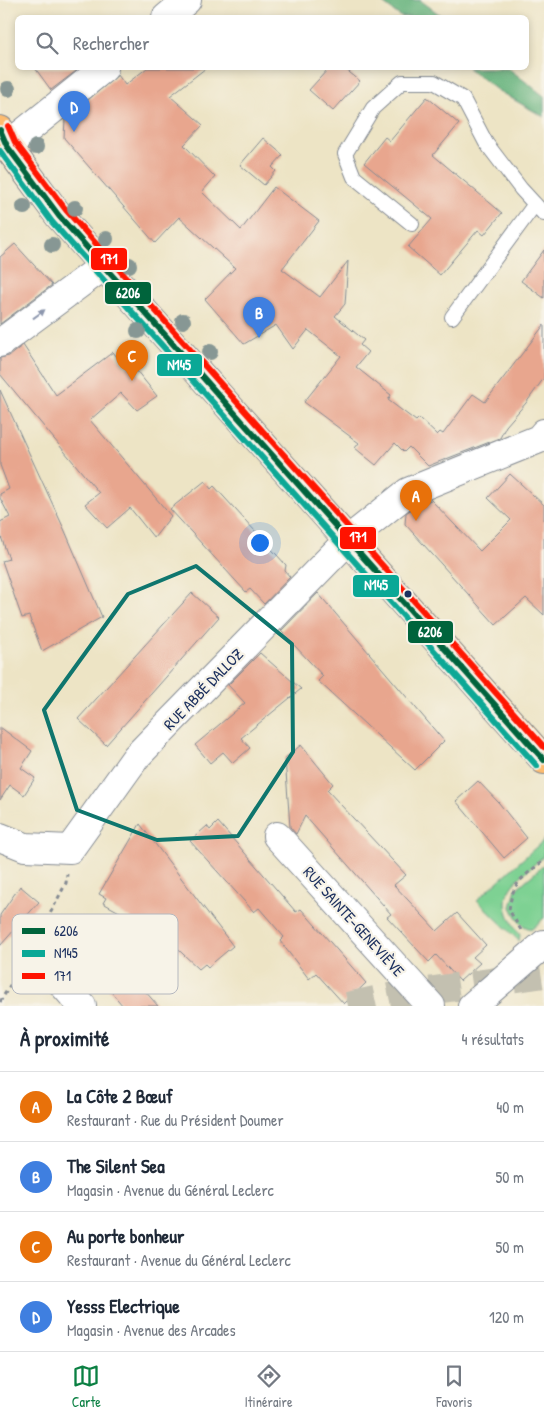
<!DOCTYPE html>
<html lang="fr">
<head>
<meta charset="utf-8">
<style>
	:root { --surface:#fff; --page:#f2f2f3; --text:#1f2937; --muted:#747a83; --line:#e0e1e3; --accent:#0b8043 }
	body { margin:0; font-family:"Patrick Hand",sans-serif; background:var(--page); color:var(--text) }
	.you { position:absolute; left:259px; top:542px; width:18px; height:18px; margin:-12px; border:4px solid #fff; border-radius:50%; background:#1a73e8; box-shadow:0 0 0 8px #1a73e833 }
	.badge { display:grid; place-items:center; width:32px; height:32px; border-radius:50%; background:var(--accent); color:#fff; font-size:16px; font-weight:700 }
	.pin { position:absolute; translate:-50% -41px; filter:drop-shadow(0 1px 2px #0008) }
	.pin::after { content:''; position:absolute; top:26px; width:18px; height:15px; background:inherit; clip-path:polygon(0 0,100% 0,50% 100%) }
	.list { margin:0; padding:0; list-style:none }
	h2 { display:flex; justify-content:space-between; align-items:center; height:65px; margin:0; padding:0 20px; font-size:21px }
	h2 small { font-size:16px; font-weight:400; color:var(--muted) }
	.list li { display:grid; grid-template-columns:32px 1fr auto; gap:15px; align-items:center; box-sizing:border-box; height:70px; padding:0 20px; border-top:1px solid var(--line) }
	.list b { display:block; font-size:19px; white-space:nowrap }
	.list p { margin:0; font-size:16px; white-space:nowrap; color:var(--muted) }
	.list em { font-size:16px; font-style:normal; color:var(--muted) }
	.icon { flex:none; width:28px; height:28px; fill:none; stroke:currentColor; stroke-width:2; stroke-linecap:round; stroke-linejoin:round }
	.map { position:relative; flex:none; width:544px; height:1006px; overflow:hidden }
	.search { position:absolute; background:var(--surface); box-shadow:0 2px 8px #0003; left:15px; right:15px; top:15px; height:55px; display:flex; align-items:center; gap:12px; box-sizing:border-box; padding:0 18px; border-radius:8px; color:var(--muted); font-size:19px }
	.sheet { height:345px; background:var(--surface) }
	nav { display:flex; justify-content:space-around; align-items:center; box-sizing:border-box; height:70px; border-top:1px solid var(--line); background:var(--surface); font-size:14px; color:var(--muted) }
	nav a { display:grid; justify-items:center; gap:2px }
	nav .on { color:var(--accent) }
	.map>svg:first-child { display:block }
	.green { fill:#7ed193; stroke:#4c8078 }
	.forest { fill:#66b37d; stroke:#40716e }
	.building { fill:#e8a68e }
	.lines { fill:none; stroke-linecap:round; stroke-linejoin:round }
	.highway-tunnel { stroke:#c3c0b0; stroke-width:28; stroke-dasharray:28 14; stroke-linecap:butt }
	.lane-casing { stroke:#848a92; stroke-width:16 }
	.street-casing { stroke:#848a92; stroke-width:30 }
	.primary-casing { stroke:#848a92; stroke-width:30 }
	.path { stroke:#848a92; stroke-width:3; stroke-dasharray:4 4; stroke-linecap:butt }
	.lane { stroke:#fff; stroke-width:14 }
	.street { stroke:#fff; stroke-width:28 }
	.primary { stroke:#fdbc6f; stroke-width:28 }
	.bus-1-casing { stroke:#f7f3e8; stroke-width:10 }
	.bus-2-casing { stroke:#f7f3e8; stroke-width:10 }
	.bus-3-casing { stroke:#f7f3e8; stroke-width:10 }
	.bus-1 { stroke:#00643c; stroke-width:6 }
	.bus-2 { stroke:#0aa896; stroke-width:6 }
	.bus-3 { stroke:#ff1300; stroke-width:6 }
	.tree { fill:#879794 }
	.oneway { fill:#8d97ae }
	.marked { fill:none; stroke:#0f766e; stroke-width:4; stroke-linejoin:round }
	.bus-dot { fill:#1b2f5e; stroke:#f7f3e8; stroke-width:2 }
	.labels { text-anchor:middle; stroke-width:4.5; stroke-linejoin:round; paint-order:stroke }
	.street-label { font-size:16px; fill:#1b2f5e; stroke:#f7f3e8 }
	.key { fill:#f7f3e8; stroke:#b5b8bf; stroke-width:1 }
	.key-label { font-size:14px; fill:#1b2f5e }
	.line-badge { stroke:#f7f3e8; stroke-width:2 }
	.badge-label { font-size:14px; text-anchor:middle; font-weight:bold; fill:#fff }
</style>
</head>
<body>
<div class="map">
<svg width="544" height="1006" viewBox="0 0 544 1006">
	<rect width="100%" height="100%" fill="#f7f3e8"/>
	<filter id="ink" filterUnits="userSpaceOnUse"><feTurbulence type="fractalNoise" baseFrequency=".02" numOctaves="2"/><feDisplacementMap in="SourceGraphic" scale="10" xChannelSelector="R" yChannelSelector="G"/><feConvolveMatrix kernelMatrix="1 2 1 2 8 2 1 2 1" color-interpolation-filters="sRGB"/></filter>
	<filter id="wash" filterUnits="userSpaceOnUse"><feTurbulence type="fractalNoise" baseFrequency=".0096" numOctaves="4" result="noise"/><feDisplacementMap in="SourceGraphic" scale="20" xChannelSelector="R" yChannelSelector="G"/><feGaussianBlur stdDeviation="1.12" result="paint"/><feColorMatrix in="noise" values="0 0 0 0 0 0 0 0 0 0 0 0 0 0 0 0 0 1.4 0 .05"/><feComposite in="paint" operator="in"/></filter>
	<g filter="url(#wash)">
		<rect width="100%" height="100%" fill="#ede4c5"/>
		<!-- green -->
		<path class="green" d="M544 840V856C513 884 490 894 520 935L519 941 477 900Z
			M544 865V918L532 929C520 927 516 917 511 907L516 889Z"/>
		<!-- forest -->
		<path class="forest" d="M379 0H420L443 17H401Z
			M468 68H508L544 96V117L497 90Z"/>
		<g id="blocks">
			<!-- building -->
			<path class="building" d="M35 68H80L51 90Z
				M147 68H206L170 96 203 125 184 145 215 177 202 192 241 230 274 187 319 221 282 269 320 297 348 261 345 304 335 316 364 340 360 345 368 352 356 367 391 395 388 400 416 421 419 418 437 435 440 432 443 434 473 394 485 402 544 325V378L526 403 506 426 500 438 428 466 409 447 404 452 395 443 376 465 355 448 359 443 304 402 341 356 308 330 293 349 276 325 244 344 205 299 235 268 179 217 155 243 64 138 65 119 118 75 125 85Z
				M329 68H344L360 81 333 111 309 90Z
				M427 97 459 124 433 155 502 213 484 235 478 230 440 275 408 247 432 219 364 163 385 137 390 141Z
				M263 138 283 155 272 167 276 171 264 185 240 165Z
				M15 244 52 285 0 324V257Z
				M544 250V298L521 281Z
				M23 345 56 395 113 352 126 368 132 365 157 396 137 410 121 393 90 420 171 516 154 538 130 508 107 528 85 504 99 493 0 374V358L9 356Z
				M0 390 65 531 102 617 42 651 29 616 22 618 2 561 9 559 0 534V522L10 517 0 498V494L9 489 0 465Z
				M510 474 544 505V615L526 598 496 625 405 524 406 513 416 506 431 500 480 551 511 520 488 498Z
				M205 481 211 489 214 486 286 565 285 571 290 577 264 604 250 589 246 592 170 509Z
				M192 593 219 617 106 745 78 719Z
				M318 593 444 741 415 770 318 681 323 676 281 631Z
				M260 653 301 689 241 738 250 748 233 763 223 752 210 763 195 745 245 703 228 685Z
				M0 727 32 751 21 768 35 778 24 795 10 785 0 800Z
				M301 745 333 784 327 790 406 875 394 885 437 931 457 913 486 945 473 957 480 963 460 981 436 955 429 962 387 917 391 914 305 816 296 834 290 827 285 758Z
				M478 781 499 803 527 838 504 858 456 801Z
				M218 822 296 912 301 909 366 983 344 1004 316 973 309 979 280 941 284 937 259 908 254 912 190 841 207 826 210 830Z
				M140 824 233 946 208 967 205 964 199 969 167 939 133 969 142 980 138 983 158 1006H123L102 981 99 983 81 963 132 919 103 903 106 898 99 894Z
				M20 886 39 902 0 946V915Z"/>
		</g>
	</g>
	<g filter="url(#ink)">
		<use href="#blocks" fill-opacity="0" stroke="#848a92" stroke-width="1"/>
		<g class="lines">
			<!-- highway-tunnel -->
			<path class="highway-tunnel" d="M348 1006 394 996 544 974"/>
			<defs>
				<path id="lane" d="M412 224 354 177 345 154 373 108 402 82H434L463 99 486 143 521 189 544 214
					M452 317 535 204"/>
				<path id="street" d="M166 18 187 0
					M7 146 104 68
					M0 343 105 265
					M277 836 431 1006
					M0 837 25 847 70 849 136 757 348 540 408 492 539 439 544 433
					M32 949 82 1006
					M472 1006 544 944"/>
				<path id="primary" d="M0 130 7 146 59 216 544 760"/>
			</defs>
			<!-- lane casing -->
			<use href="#lane" class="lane-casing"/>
			<!-- street casing -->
			<use href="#street" class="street-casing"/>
			<!-- primary casing -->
			<use href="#primary" class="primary-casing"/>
			<!-- path -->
			<path class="path" d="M43 927 66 883 67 874
				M521 930 509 910C513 880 522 879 544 860
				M0 1002 18 972"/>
			<!-- lane -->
			<use href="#lane" class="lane"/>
			<!-- street -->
			<use href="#street" class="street"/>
			<!-- primary -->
			<use href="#primary" class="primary"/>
			<defs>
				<path id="bus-1" d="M0 130 7 146 59 216 544 760"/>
				<path id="bus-2" d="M0 151 52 222 537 766"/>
				<path id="bus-3" d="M8 126 15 142 66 210 544 747"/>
			</defs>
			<!-- bus-1 casing -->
			<use href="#bus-1" class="bus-1-casing"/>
			<!-- bus-2 casing -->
			<use href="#bus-2" class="bus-2-casing"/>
			<!-- bus-3 casing -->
			<use href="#bus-3" class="bus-3-casing"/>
			<!-- bus-1 -->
			<use href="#bus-1" class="bus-1"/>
			<!-- bus-2 -->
			<use href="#bus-2" class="bus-2"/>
			<!-- bus-3 -->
			<use href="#bus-3" class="bus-3"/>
		</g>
		<!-- trees -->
		<g class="tree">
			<circle cx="8" cy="89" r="8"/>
			<circle cx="36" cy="147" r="8"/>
			<circle cx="24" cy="207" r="8"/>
			<circle cx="75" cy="208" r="8"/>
			<circle cx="106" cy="239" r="8"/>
			<circle cx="52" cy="245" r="8"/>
			<circle cx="129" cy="265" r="8"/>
			<circle cx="183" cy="321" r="8"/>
			<circle cx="138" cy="331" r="8"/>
			<circle cx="210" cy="352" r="8"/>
		</g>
		<!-- one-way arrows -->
		<defs><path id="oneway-solid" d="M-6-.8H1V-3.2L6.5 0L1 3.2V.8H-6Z" transform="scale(1.25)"/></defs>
		<use class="oneway" href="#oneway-solid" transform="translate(39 314) rotate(-36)"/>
	</g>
	<!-- marked area -->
	<path class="marked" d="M196 566 292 644 293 752 238 836 157 840 77 810 44 710 128 594Z"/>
	<!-- markers -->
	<circle class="bus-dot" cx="408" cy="594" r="4.5"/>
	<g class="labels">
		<!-- street labels -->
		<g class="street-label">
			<text transform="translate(203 689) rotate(-46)" y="6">RUE ABBÉ DALLOZ</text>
			<text transform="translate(354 921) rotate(48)" y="6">RUE SAINTE-GENEVIÈVE</text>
		</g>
	</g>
	<!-- legend -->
	<rect x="12" y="914" width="166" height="80" rx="8" class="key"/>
	<rect x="22" y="928" width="23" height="6" fill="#00643c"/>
	<rect x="22" y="950" width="23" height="7" fill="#0aa896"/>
	<rect x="22" y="973" width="23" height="6" fill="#ff1300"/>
	<g class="key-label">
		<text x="54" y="936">6206</text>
		<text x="54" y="958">N145</text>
		<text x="54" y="981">171</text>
	</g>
	<g class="line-badge">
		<rect x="90" y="247" width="38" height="24" rx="5" fill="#ff1300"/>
		<rect x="104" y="281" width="48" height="24" rx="5" fill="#00643c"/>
		<rect x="156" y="353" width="47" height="24" rx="5" fill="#0aa896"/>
		<rect x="339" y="526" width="38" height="24" rx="5" fill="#ff1300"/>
		<rect x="352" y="574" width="48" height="24" rx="5" fill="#0aa896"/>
		<rect x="407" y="620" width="47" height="24" rx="5" fill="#00643c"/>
	</g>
	<g class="badge-label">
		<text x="109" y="264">171</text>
		<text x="128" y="298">6206</text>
		<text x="179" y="370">N145</text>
		<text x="358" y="542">171</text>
		<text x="376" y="590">N145</text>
		<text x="430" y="637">6206</text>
	</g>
</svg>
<div class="you"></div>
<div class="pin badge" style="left:416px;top:521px;background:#e8710a">A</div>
<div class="pin badge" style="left:259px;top:338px;background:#3f7fe0">B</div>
<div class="pin badge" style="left:132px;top:381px;background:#e8710a">C</div>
<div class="pin badge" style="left:74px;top:132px;background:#3f7fe0">D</div>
<div class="search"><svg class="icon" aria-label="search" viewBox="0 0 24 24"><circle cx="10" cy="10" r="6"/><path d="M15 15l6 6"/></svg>Rechercher</div>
</div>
<section class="sheet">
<h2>À proximité<small>4 résultats</small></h2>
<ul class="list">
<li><span class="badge" style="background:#e8710a">A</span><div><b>La Côte 2 Bœuf</b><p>Restaurant · Rue du Président Doumer</p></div><em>40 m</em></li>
<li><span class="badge" style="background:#3f7fe0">B</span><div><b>The Silent Sea</b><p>Magasin · Avenue du Général Leclerc</p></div><em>50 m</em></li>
<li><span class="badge" style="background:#e8710a">C</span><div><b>Au porte bonheur</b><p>Restaurant · Avenue du Général Leclerc</p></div><em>50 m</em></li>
<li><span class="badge" style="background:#3f7fe0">D</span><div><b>Yesss Electrique</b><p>Magasin · Avenue des Arcades</p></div><em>120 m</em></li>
</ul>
</section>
<nav>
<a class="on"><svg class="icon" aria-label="map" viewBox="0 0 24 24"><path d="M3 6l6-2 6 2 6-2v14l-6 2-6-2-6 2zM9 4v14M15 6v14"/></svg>Carte</a>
<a><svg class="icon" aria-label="directions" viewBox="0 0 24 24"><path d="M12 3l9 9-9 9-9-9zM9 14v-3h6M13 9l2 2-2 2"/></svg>Itinéraire</a>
<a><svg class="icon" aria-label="saved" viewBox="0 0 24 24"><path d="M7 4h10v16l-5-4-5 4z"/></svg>Favoris</a>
</nav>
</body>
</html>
